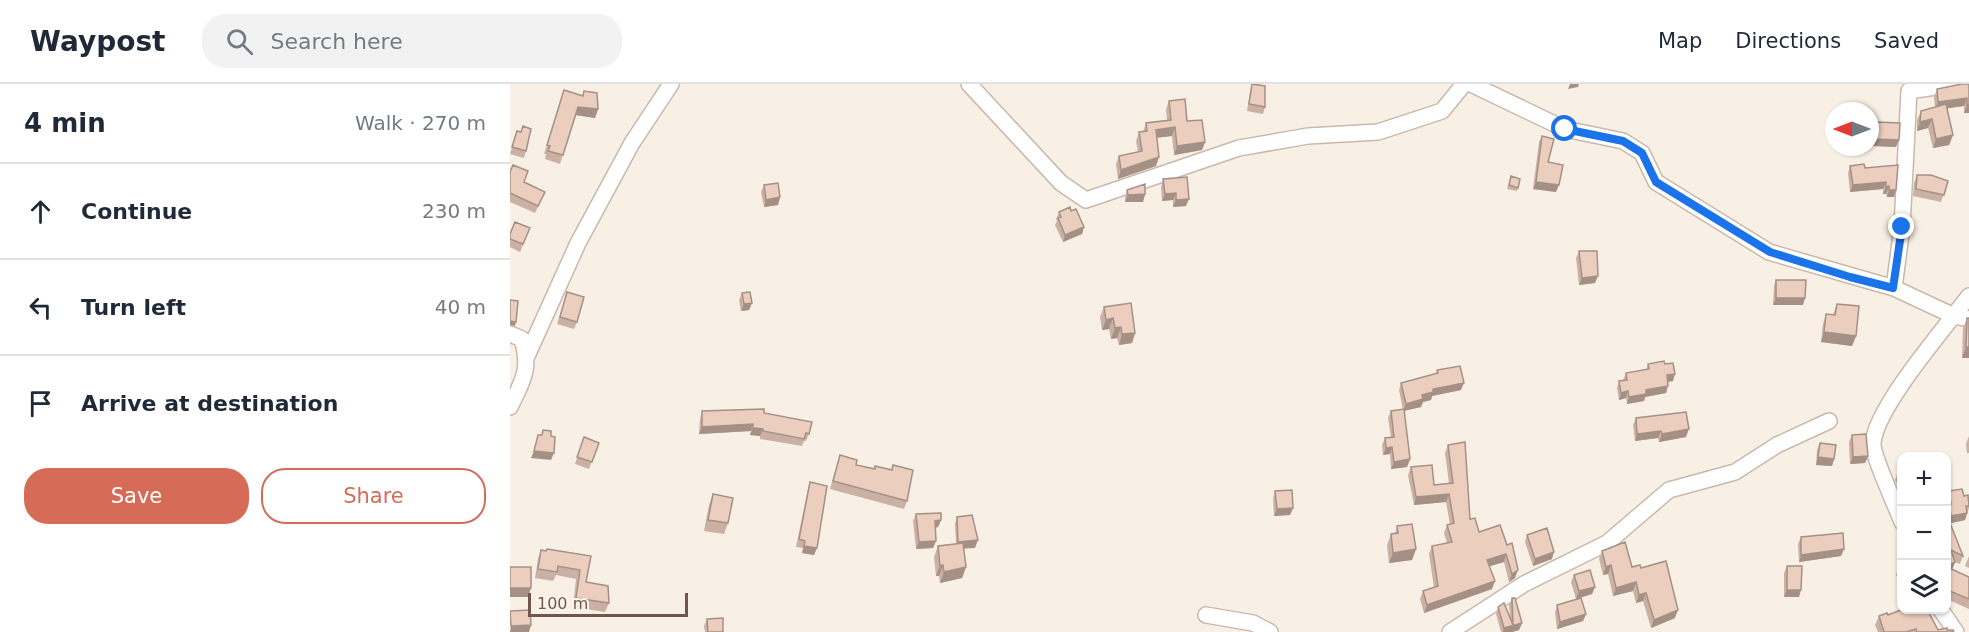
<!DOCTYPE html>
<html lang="en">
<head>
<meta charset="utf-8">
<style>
	:root { --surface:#fff; --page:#f2f2f3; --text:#1f2937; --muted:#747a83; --line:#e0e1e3; --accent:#d66c57 }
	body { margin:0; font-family:"DejaVu Sans",sans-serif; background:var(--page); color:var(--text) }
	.controls { position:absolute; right:18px; bottom:18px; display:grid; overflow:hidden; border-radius:12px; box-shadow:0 2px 4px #0004 }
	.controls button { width:54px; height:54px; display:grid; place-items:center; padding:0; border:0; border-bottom:2px solid var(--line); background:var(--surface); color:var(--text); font:30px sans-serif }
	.compass { position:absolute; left:1315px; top:18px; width:54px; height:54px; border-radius:50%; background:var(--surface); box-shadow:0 2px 4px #0004; rotate:270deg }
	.scale { position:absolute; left:18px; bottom:15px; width:160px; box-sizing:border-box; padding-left:6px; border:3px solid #6f574d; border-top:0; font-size:16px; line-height:21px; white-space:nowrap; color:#6f574d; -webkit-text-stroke:4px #fdf4ea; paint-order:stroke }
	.stop { position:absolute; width:18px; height:18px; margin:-14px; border:4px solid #1a73e8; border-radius:50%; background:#fff }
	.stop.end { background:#1a73e8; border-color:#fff; box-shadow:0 2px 6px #0008 }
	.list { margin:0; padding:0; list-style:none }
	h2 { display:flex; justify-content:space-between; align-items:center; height:78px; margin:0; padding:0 24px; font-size:26px }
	h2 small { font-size:20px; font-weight:400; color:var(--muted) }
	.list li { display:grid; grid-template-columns:39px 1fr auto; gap:18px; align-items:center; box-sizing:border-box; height:96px; padding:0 24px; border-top:2px solid var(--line) }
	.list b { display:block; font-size:22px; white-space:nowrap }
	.list em { font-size:20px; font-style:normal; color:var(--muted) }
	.actions { display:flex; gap:12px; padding:18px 24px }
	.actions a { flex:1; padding:14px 0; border:2px solid var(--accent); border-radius:24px; text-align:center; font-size:21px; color:var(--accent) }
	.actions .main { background:var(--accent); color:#fff }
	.icon { flex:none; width:33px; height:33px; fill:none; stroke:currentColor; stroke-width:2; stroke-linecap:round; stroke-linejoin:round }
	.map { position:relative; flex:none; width:1459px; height:548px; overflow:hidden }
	header { display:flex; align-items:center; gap:36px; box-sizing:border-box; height:84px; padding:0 30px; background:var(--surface); border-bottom:2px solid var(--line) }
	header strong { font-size:28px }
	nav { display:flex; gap:33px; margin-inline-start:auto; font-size:21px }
	.search { width:420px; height:54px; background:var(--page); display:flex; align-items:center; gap:15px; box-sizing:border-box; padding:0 21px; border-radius:24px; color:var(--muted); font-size:22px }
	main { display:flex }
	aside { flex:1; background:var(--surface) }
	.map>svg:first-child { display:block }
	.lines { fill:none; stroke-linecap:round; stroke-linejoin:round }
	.minor-casing { stroke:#c9b8ac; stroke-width:18 }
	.minor { stroke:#fff; stroke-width:15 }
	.wall { fill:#cbb1a4 }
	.shaded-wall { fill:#a59086 }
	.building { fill:#eccebf; stroke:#a59086; stroke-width:1.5 }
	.route { stroke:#1a73e8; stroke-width:8 }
</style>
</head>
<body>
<header>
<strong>Waypost</strong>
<div class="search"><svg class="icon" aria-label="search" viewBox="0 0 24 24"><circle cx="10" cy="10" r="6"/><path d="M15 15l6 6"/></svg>Search here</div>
<nav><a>Map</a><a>Directions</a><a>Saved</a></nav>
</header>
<main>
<aside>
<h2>4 min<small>Walk · 270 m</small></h2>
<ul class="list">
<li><svg class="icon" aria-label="ahead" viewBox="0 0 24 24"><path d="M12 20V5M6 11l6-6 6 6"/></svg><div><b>Continue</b></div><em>230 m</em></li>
<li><svg class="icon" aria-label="left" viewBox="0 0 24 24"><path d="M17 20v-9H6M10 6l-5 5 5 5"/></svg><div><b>Turn left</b></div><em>40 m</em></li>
<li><svg class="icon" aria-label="arrive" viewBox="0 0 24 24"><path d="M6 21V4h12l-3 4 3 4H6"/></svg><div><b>Arrive at destination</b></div></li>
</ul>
<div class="actions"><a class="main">Save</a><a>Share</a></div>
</aside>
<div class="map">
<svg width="1459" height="548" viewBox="0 0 1459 548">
	<rect width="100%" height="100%" fill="#f9f0e5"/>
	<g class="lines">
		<defs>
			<path id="minor" d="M459 0 551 99 576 116 729 64 798 52 868 48 932 27 954 0
				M961 0 1055 45 1113 57 1132 69 1146 98 1259 168 1384 204
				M1445 0 1399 7 1392 143 1384 204 1444 232 1459 235
				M0 250 12 255C21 286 13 296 0 323
				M17 272 68 159 122 59 161 0
				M1392 438C1386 422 1362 371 1363 359 1366 323 1435 244 1459 212
				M1431 526 1446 548
				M696 531 743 539 760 548
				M940 548 1014 500 1097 459 1159 406 1225 388 1267 361 1319 337"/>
		</defs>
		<!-- minor casing -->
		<use href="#minor" class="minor-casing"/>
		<!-- minor -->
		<use href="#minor" class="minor"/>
	</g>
	<!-- wall -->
	<path class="wall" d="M742 0 755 23 753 30 737 27 740 8Z
		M1459 0V29H1454V22L1437 24 1443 51 1439 61 1423 64 1418 44 1407 47V36L1411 27 1425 23 1424 13 1427 5Z
		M54 6 72 12 74 7 88 25 85 34 66 31 50 80 35 75 36 70H34Z
		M659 17 695 58 692 66 664 71 662 52 647 54 646 82 608 95 606 80 609 72 628 68 626 57 629 48H633L636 39 657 36 656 25Z
		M1366 38 1386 63 1363 62V45Z
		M13 42 16 67 14 74 0 70 7 47 11 48Z
		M1032 52 1038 78 1046 108 1023 105 1029 58Z
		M1388 81 1384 113H1377L1376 110H1373V105L1340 108 1338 89 1340 82 1355 84Z
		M0 88 14 98 35 108 25 129 0 118Z
		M1407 91 1438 97 1431 118 1403 112 1404 99Z
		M1001 92 1010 95 1007 107 997 105Z
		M653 95 676 122 663 123V116L652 117 651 103Z
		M254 101 270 113 268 121 254 123 251 108Z
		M617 106 635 110 633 118H615V113Z
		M561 127 574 143 572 150 553 158 545 141 547 137 546 135 549 128Z
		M0 150 17 152 10 168 0 163Z
		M1069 167 1085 199 1069 201 1066 174Z
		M1266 196 1293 221H1263L1264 202Z
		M57 208 67 238 64 245 47 240Z
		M232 209 242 219 239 226 231 227 229 216Z
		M1327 220 1346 252 1342 262 1311 258 1313 240 1316 230 1323 231Z
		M594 223 625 249 622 259 609 261 607 254 601 255 599 245 592 246 590 233Z
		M1457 234H1459V274H1452L1453 244Z
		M1138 280H1155L1163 297 1158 298 1156 309 1135 313 1134 317 1117 320 1116 314 1109 316 1107 304 1109 297 1113 296 1116 289 1136 286Z
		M927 286 951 306 922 312 921 316 913 318 911 323 894 327 900 375 897 383 881 385 880 370 873 371 872 361 875 354 881 353 878 334 881 327 893 326 889 306 891 299 926 290Z
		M192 327 254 329 299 350 296 357H294L292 362 250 355V352L240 351 241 347 189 350 190 335Z
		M1126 334 1176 353 1149 358 1148 354 1125 357 1123 341Z
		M1342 351 1358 372 1355 379 1340 380 1339 358Z
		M1459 352V369H1457L1456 360Z
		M74 353 89 359 79 385 65 380Z
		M1310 359 1324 375 1322 382 1306 381 1307 366Z
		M938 361 960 435 969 448 990 441 1005 494 999 498 994 478 979 482 982 505 914 529 910 515 913 507 924 504 919 470 922 462 937 459 934 449 937 441 940 440 936 418 904 421 898 391 901 383 924 401 939 399 935 369Z
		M330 371 346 381 364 385 381 386 383 381 397 417 394 425 320 405Z
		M1392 384V411L1385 396 1389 385Z
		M300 398 304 471 292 469 293 464 286 463 298 405Z
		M765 407 783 424 780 431 764 432 763 414Z
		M1439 407 1454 412 1459 416V424L1455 436 1440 439 1453 472 1450 480 1445 478 1442 486 1459 493V525L1437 515 1438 439 1437 431 1438 423 1437 414Z
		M203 410 218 439 214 450 194 447 199 421Z
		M406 430 431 436 428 443 425 444 426 457 423 464 406 465 403 437Z
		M447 433 465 464H454L456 483 452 494 430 499 429 492H426L424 473 428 462 446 460 445 440Z
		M887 442 906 465 902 476 879 479 877 461 881 450H885Z
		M1017 451 1042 475 1023 482 1015 458Z
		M1291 453 1334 465 1331 472 1289 478 1288 460Z
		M31 466 81 472 76 498 99 519 95 528 63 523 66 495 46 491 43 497 25 494 28 475Z
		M1092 467 1122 483 1131 484 1165 534 1141 544 1133 517 1126 519 1123 507 1103 512 1098 490 1093 491 1089 475Z
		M1459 472V484L1455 482Z
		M1392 481V503L1386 491 1389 483Z
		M1277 482 1289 513H1274V489Z
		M1064 491 1085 503 1082 510 1066 515 1061 498Z
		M1002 514 1012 539 1009 546 1002 548H991L986 530 988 523 1000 533 999 521Z
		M1047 521 1076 530 1073 537 1047 545 1045 529Z
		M1378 531 1428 546H1437L1444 548H1368L1365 541 1369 532Z
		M197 535 213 548H195L194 542Z"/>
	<!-- shaded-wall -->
	<path class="shaded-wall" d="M1060 0H1069L1068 3 1058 5Z
		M1457 14 1454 22 1425 26 1428 18Z
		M1457 21H1459V29H1454Z
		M68 23 88 25 85 34 65 31Z
		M1422 35 1418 44 1407 47 1410 38Z
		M665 43 662 52 642 54 646 46Z
		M1443 51 1439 61 1423 64 1426 55Z
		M1365 55 1389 56 1386 63 1363 62Z
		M695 58 692 66 664 71 667 62Z
		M649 73 646 82 608 95 611 86Z
		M1026 98 1049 101 1046 108 1023 105Z
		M1376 98 1373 105 1340 108 1343 101Z
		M1379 102 1376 110H1373L1376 103Z
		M1379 106H1386L1384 113H1377Z
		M666 109 663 116 652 117 655 110Z
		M635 110 633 118H615L618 111Z
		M270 113 268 121 254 123 256 116Z
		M679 115 676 122 663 123 666 116Z
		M574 143 572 150 553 158 555 151Z
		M1088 192 1085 199 1069 201 1072 194Z
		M1266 214H1295L1293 221H1263Z
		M242 219 239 226 231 227 234 220Z
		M603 234 599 245 592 246 596 236Z
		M0 237 6 238 5 242 0 241Z
		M611 243 607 254 601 255 605 244Z
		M1314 248 1346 252 1342 262 1311 258Z
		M625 249 622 259 609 261 612 250Z
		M1456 263H1459V274H1452Z
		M1165 290 1163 297 1154 298 1157 291Z
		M954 299 951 306 922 312 921 316 913 318 911 323 893 327 896 320 923 305Z
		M1158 302 1156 309 1135 313 1134 317 1117 320 1119 313 1136 306Z
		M1118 307 1116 314 1109 316 1111 309Z
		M243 340 241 347 189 350 192 343Z
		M243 344 253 345 250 352 240 351Z
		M1179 345 1176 353 1149 358 1152 350Z
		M1151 347 1148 354 1125 357 1127 350Z
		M882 363 880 370 873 371 876 364Z
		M24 367 44 369 41 376 21 374Z
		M1358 372 1355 379 1340 380 1343 373Z
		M1308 373 1324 375 1322 382 1306 381Z
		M900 375 897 383 881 385 884 378Z
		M939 410 936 418 904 421 906 413Z
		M783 424 780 431 764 432 767 425Z
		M1457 429 1455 436 1438 440 1441 432Z
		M431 436 428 443 422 444 425 437Z
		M468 456 465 464 446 465 448 458Z
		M426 457 423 464 406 465 409 458Z
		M294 462 307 464 304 471 292 469Z
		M906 465 902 476 879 479 883 469Z
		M1334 465 1331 472 1289 478 1291 471Z
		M1044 468 1042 475 1023 482 1025 475Z
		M996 470 994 478 974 484 977 476Z
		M1445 478 1442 486 1437 489V482Z
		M433 481 429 492H426L430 482Z
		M1101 481 1098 490 1093 491 1096 483Z
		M456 483 452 494 430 499 434 488Z
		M1008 486 1005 494 999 498 1002 490Z
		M985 497 982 505 914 529 917 521Z
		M1126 498 1123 507 1103 512 1106 504Z
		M1085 503 1082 510 1066 515 1069 507Z
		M0 504H21L18 513H0Z
		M1277 506H1291L1289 513H1274Z
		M1136 509 1133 517 1126 519 1129 511Z
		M1168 526 1165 534 1141 544 1144 536Z
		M1076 530 1073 537 1047 545 1050 538Z
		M1012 539 1009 546 1002 548H993L994 544Z
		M21 541 19 548H0L1 542Z"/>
	<!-- building -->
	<path class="building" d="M742 0 755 2V23L739 20Z
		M1452 0H1459V21H1457V14L1428 18 1427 5Z
		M54 6 73 12 74 7 87 9 88 25 68 23 53 71 38 67 40 62 37 61Z
		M675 15 677 37 692 36 695 58 667 62 665 43 646 46 649 73 611 86 609 72 632 67 629 48 637 47 636 39 661 36 659 17Z
		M1436 20 1443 51 1426 55 1422 35 1410 38 1411 27Z
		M1366 38 1390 39 1389 56 1365 55Z
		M13 42 21 45 16 67 2 63 7 47 11 48Z
		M1032 52 1044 55 1038 78 1053 81 1049 101 1026 98Z
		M1354 80 1355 84 1388 81 1386 106H1379V102L1376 103V98L1343 101 1340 82Z
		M3 81 18 87 14 98 35 108 28 122 0 109V88Z
		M1407 91H1421L1438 97 1434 111 1406 105Z
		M1001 92 1010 95 1008 104 999 101Z
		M677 93 679 115 666 116V109L655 110 653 95Z
		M268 99 270 113 256 116 254 101Z
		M635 100V110L618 111 617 106Z
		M560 123 561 127 566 125 574 143 555 151 548 134 551 133 549 128Z
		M5 138 20 144 13 160 0 155V150Z
		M1069 167H1087L1088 192 1072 194Z
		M1266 196H1296L1295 214H1266Z
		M57 208 74 213 67 238 50 233Z
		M240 208 242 219 234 220 232 209Z
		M0 216 8 217 6 238 0 237Z
		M621 219 625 249 612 250 611 243 605 244 603 234 596 236 594 223Z
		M1327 220 1349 222 1346 252 1314 248 1316 230 1325 231Z
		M1457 234H1459V263H1456Z
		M1154 277 1155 280 1163 279 1165 290 1157 291 1158 302 1136 306V310L1119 313 1118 307 1111 309 1109 297 1117 296 1116 289 1139 285 1138 280Z
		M950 282 954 299 923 305V308L912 311 913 315 896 320 891 299 928 289 927 286Z
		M254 325V329L302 338 299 350 296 349 294 355 253 347V345L243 344V340L192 343V327Z
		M894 325 900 375 884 378 882 363 876 364 875 354 884 353 881 327Z
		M1176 328 1179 345 1152 350 1151 347 1127 350 1126 334Z
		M33 346 41 347V352L45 353 44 369 24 367 28 351H32Z
		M1356 350 1358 372 1343 373 1342 351Z
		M74 353 89 359 82 378 67 373Z
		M955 358 960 435 965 434 969 448 990 441 997 461 1002 459 1008 486 1002 490 996 470 977 476 985 497 917 521 913 507 928 502 922 462 942 458 937 441 944 439 939 410 906 413 901 383 922 381 924 401 943 399 938 361Z
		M1310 359 1326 361 1324 375 1308 373Z
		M330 371 347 376 346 381 365 385V382L382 386 383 381 403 386 397 417 323 397Z
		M300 398 317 402 307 464 294 462 295 457 289 455Z
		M1452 405 1454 412 1458 411 1459 422H1456L1457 429 1441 432 1439 420H1441L1439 407Z
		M782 406 783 424 767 425 765 407Z
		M203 410 223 414 218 439 198 436Z
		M431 429V436L425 437 426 457 409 458 406 430Z
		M462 431 468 456 448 458 447 433Z
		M1440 439 1453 472 1441 466 1445 478 1437 482V440Z
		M902 440 906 465 883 469 881 450 888 449 887 442Z
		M1037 444 1044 468 1025 475 1017 451Z
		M1333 449 1334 465 1291 471V453Z
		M1115 458 1122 483 1130 481 1131 484 1156 477 1168 526 1144 536 1136 509 1129 511 1126 498 1106 504 1101 481 1096 483 1092 467Z
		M453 459 456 483 434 488 433 481 430 482 428 462Z
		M37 465 81 472 76 498 98 502 99 519 66 514 70 486 48 482 47 488 28 485 31 466 36 467Z
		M1277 482H1292L1291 506H1277Z
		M0 483H21V504H0Z
		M1437 483 1459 493V515L1440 507 1437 508Z
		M1080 486 1085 503 1069 507 1064 491Z
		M1002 514H1005L1012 539 994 544 988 523 994 519 1003 541Z
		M1071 514 1076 530 1050 538 1047 521Z
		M1393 525H1417L1428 546 1437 544V546H1443L1444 548H1407L1406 545 1396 548H1374L1369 532 1377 529 1378 531Z
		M20 526 21 541 1 542 0 527Z
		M213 534V548H198L197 535Z"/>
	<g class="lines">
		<!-- route -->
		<path class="route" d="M1055 45 1113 57 1132 69 1146 98 1260 168 1340 193 1383 204 1392 143"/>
	</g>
</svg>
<div class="controls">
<button>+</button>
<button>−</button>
<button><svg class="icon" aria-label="layers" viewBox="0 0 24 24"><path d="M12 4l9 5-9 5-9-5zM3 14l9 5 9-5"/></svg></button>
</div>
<svg class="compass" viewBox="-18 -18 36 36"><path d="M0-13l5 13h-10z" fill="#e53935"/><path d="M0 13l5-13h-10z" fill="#747a83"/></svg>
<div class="scale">100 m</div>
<div class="stop" style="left:1055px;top:45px"></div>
<div class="stop end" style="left:1392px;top:143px"></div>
</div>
</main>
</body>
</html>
